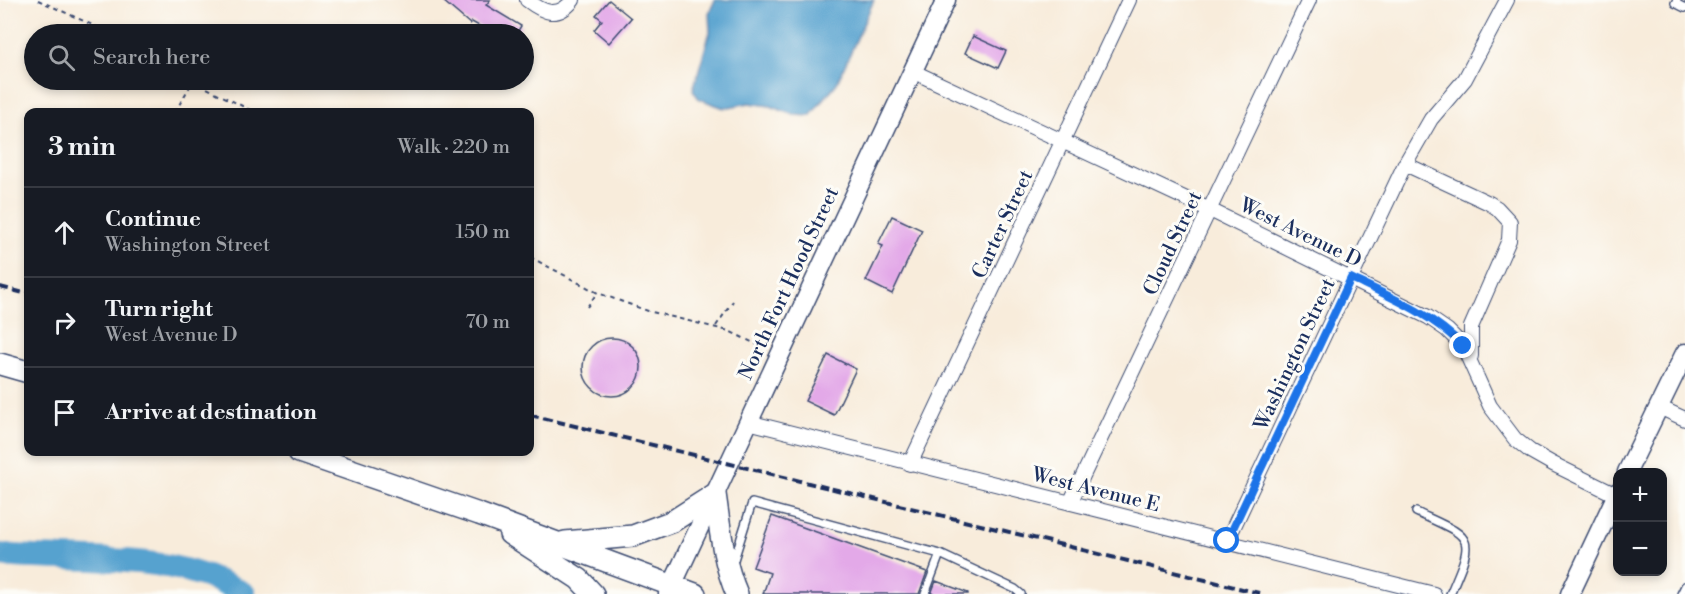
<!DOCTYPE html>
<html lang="en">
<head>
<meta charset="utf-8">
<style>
	:root { --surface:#171b24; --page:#20242c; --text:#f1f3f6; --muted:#9ea1a6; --line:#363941 }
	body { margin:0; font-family:"Libre Bodoni",serif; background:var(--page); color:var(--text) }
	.controls { position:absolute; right:18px; bottom:18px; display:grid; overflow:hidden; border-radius:12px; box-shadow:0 3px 9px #0003 }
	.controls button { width:54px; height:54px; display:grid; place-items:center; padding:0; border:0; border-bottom:2px solid var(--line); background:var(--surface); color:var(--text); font:30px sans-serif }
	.stop { position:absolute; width:18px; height:18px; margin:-14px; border:4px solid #1a73e8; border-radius:50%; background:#fff }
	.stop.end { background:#1a73e8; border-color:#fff; box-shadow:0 2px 6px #0008 }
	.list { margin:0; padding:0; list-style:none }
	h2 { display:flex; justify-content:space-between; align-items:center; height:78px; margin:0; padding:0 24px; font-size:26px }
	h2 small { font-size:20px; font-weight:400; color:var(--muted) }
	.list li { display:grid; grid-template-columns:39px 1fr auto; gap:18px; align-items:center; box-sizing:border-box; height:90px; padding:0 24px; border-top:2px solid var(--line) }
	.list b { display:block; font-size:22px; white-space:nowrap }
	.list p { margin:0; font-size:20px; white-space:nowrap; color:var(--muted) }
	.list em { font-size:20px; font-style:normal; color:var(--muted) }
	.icon { flex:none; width:33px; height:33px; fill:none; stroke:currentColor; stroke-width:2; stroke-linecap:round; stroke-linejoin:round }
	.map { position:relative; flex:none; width:1685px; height:594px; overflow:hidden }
	.search { position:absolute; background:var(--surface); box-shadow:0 3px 9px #0003; left:24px; top:24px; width:510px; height:66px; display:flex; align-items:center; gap:15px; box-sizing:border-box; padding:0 21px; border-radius:33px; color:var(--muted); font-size:22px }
	.panel { position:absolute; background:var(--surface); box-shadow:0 3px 9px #0003; left:24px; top:108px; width:510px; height:348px; border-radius:12px }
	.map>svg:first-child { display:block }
	.water { fill:#57a2cf; stroke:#396896; stroke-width:1.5 }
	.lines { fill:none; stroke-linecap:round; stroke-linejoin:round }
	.river { stroke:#57a2cf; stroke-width:24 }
	.building { fill:#e3a9e8 }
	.lane-casing { stroke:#3c4b71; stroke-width:10 }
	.street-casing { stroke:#3c4b71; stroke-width:16 }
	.secondary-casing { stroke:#3c4b71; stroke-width:21 }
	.primary-casing { stroke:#3c4b71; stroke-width:24 }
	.path { stroke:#3c4b71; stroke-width:2; stroke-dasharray:4.5 4.5; stroke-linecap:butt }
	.lane { stroke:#fff; stroke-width:7 }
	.street { stroke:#fff; stroke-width:14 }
	.secondary { stroke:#fff; stroke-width:18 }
	.primary { stroke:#fff; stroke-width:21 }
	.rail { stroke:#1b2f5e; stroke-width:4; stroke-dasharray:9 4.5; stroke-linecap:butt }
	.route { stroke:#1a73e8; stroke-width:8 }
	.labels { text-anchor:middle; stroke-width:6; stroke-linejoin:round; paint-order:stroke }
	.street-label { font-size:20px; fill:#1b2f5e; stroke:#fdfcf7 }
</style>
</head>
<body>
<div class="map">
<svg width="1685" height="594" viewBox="0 0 1685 594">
	<rect width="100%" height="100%" fill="#fdfcf7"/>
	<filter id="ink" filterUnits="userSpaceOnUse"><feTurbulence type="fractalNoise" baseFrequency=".0167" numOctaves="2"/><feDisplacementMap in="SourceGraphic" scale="12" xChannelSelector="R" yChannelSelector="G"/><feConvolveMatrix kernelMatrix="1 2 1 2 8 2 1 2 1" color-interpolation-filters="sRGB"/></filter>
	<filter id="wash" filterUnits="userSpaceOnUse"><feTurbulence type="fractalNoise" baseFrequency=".008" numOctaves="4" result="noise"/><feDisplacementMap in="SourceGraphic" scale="24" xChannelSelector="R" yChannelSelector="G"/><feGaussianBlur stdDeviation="1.35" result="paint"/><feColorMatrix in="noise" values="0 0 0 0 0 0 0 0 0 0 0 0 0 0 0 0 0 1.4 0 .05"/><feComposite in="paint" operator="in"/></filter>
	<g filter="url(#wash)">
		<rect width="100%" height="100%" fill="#f8ecdb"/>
		<!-- water -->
		<path class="water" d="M715 0H874L837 83 810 116 794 115 770 106 749 103 724 108 699 99 693 90 710 32 709 13Z"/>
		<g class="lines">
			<!-- river -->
			<path class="river" d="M0 555C81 562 171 550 244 594"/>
		</g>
		<g id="blocks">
			<!-- building -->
			<path class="building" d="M442 0H490L486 5 521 26 516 34H493L472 22 470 24Z
				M609 0 631 18 609 43 594 30 602 20 596 15Z
				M973 36 1006 51 998 68 965 53Z
				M892 216 922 230 892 294 866 281 883 246 878 244Z
				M583 367a29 29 0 1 1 58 0a29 29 0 1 1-58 0Z
				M828 355 856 369 834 415 805 401Z
				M772 516 927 572 919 594H763L770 573 753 567Z
				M936 581 968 593V594H931Z"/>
		</g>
	</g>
	<g filter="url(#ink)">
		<use href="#blocks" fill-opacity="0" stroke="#3c4b71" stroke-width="1.5"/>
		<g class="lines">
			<defs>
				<path id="lane" d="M1677 0 1675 3 1685 8
					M1416 512C1474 539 1476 534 1450 594
					M940 554 1015 589 1021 594
					M733 563 752 503 940 554 925 594
					M1681 594 1685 586"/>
				<path id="street" d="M527 0C544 13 558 19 573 0
					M912 71 1210 210 1428 317 1447 330 1463 346 1490 406 1515 439 1530 451 1553 464 1616 495
					M1405 164 1489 203 1497 208 1510 222 1509 240 1471 327V356
					M1659 407 1685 419
					M748 422 1434 594
					M910 464 1129 0
					M1070 503 1309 0
					M1227 541 1405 164 1431 119 1465 79 1507 0"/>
				<path id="secondary" d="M1627 472 1685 353
					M668 594 946 0
					M1570 594 1618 492"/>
				<path id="primary" d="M0 364 28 372
					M299 452 479 514 695 594
					M510 534 579 579 593 594
					M565 542 633 536 673 521 715 494C720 528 723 562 737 594"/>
			</defs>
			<!-- lane casing -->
			<use href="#lane" class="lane-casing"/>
			<!-- street casing -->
			<use href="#street" class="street-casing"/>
			<!-- secondary casing -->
			<use href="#secondary" class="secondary-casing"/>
			<!-- primary casing -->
			<use href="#primary" class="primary-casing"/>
			<!-- path -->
			<path class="path" d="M38 0 112 34
				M191 80 254 112
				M175 112 193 81
				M530 257 598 293 648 311 729 331 766 349
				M587 307 597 293
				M716 326 733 301"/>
			<!-- lane -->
			<use href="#lane" class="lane"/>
			<!-- street -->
			<use href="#street" class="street"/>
			<!-- secondary -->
			<use href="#secondary" class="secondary"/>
			<!-- primary -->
			<use href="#primary" class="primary"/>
			<!-- rail -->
			<path class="rail" d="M0 287 28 294
				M530 415 1263 594"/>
		</g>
	</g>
	<g class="lines" filter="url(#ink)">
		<!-- route -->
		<path class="route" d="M1227 541 1351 278C1391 297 1432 314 1463 346"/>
	</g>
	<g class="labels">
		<!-- street labels -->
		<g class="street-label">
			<text transform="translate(1002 224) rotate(-65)" y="7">Carter Street</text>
			<text transform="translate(1301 232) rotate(26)" y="7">West Avenue D</text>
			<text transform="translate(1172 243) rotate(-65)" y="7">Cloud Street</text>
			<text transform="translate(788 283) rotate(-65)" y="7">North Fort Hood Street</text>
			<text transform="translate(1294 354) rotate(-65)" y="7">Washington Street</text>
			<text transform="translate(1096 489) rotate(14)" y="7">West Avenue E</text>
		</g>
	</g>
</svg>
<div class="controls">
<button>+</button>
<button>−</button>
</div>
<div class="stop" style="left:1227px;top:541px"></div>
<div class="stop end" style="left:1463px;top:346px"></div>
<div class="search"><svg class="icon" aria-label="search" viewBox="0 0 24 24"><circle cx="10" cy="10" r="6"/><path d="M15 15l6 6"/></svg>Search here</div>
<section class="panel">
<h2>3 min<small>Walk · 220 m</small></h2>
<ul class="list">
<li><svg class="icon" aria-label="ahead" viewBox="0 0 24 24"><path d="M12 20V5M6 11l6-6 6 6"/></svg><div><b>Continue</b><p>Washington Street</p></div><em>150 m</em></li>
<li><svg class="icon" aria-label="right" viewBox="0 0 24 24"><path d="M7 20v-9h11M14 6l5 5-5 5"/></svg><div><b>Turn right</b><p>West Avenue D</p></div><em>70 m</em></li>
<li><svg class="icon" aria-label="arrive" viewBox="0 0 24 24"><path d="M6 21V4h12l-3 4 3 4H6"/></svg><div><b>Arrive at destination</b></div></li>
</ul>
</section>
</div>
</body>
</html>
